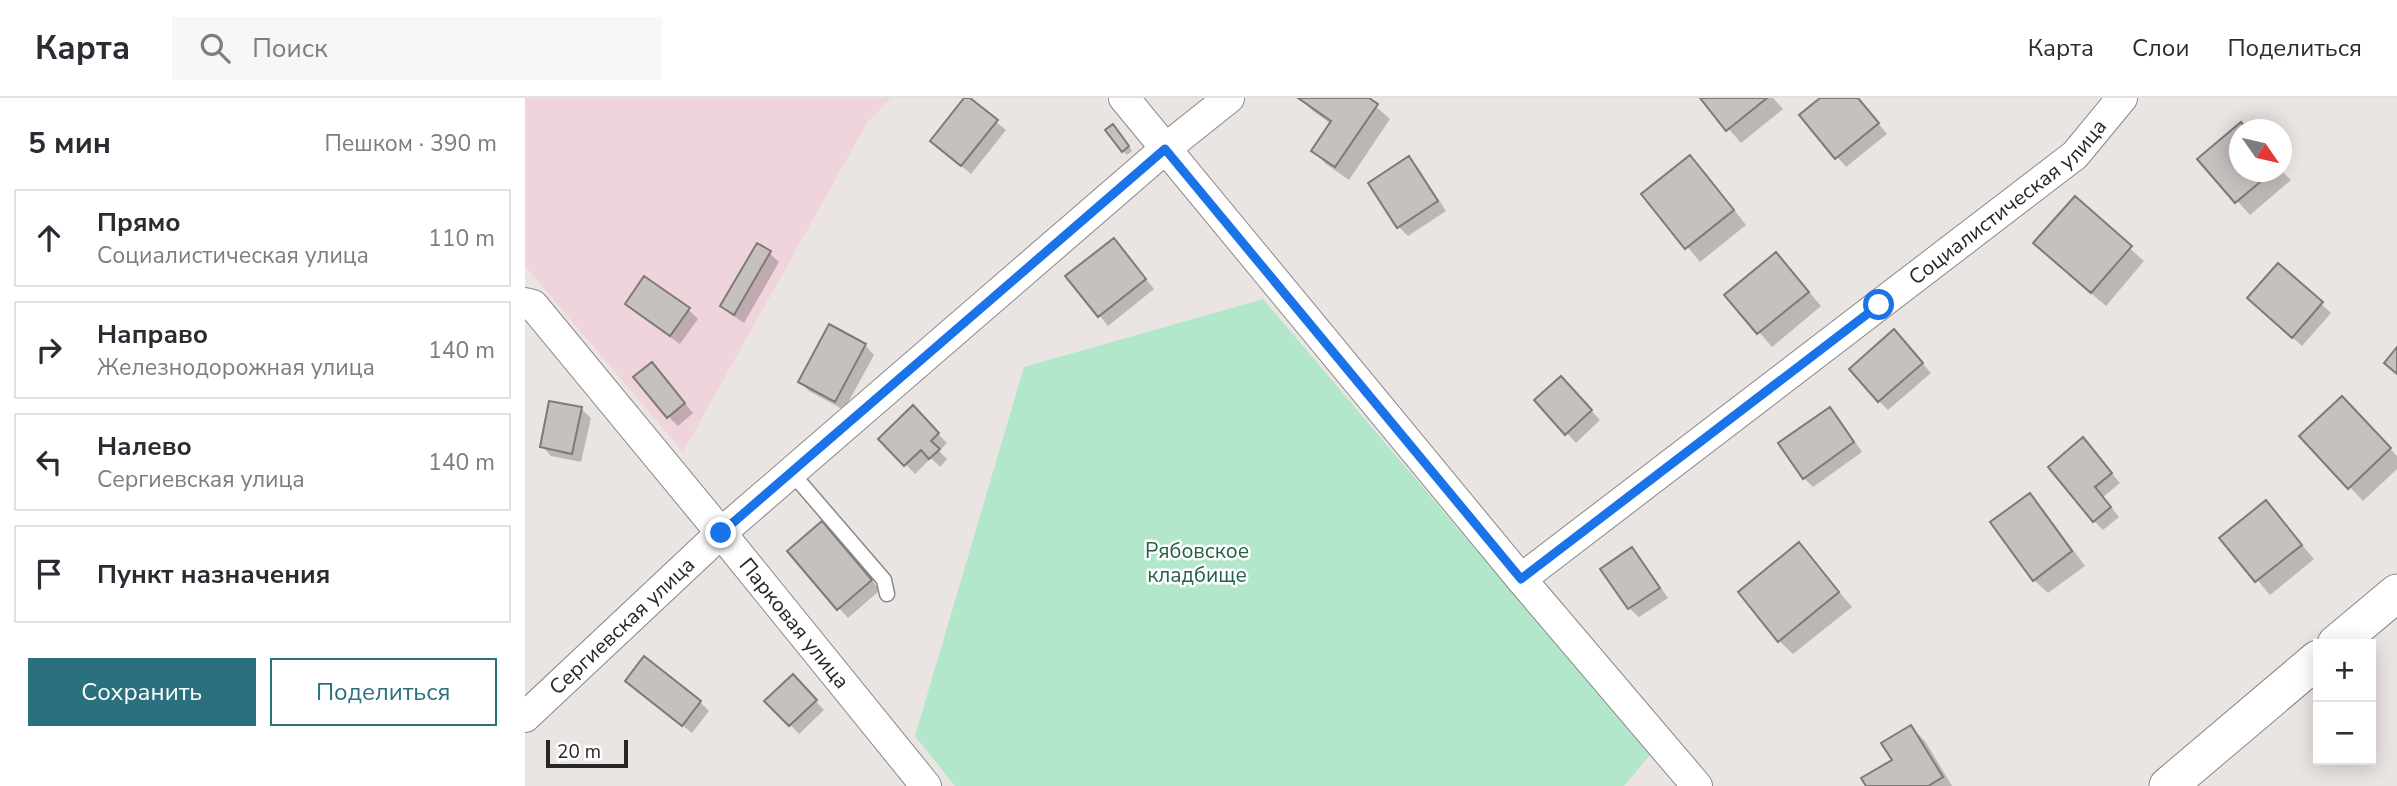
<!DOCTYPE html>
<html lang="ru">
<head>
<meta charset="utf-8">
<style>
	:root { --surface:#fff; --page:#f7f7f7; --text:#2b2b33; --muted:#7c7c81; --line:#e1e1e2; --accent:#2a717d }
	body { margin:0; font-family:"Nunito Sans",sans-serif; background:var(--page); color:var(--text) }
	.controls { position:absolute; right:21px; bottom:21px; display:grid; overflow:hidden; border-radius:0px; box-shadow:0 4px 18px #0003 }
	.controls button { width:63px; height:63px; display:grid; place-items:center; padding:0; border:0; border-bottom:2px solid var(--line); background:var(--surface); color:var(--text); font:35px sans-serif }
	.compass { position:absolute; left:1704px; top:21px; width:63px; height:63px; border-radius:50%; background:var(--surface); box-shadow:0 4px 18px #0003; rotate:124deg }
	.scale { position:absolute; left:21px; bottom:18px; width:82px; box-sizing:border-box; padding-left:7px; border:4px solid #292726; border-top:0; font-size:19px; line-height:24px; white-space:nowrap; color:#292726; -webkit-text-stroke:5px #fff; paint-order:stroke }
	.stop { position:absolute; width:21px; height:21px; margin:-16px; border:5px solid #1a73e8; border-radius:50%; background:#fff }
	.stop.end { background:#1a73e8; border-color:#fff; box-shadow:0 2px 7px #0008 }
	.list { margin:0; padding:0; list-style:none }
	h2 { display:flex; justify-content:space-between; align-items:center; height:91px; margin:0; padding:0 28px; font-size:30px }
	h2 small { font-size:23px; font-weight:400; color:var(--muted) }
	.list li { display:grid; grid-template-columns:46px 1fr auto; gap:21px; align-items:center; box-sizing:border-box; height:98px; margin:0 14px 14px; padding:0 14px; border:2px solid var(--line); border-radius:0px }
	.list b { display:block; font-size:26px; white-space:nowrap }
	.list p { margin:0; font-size:23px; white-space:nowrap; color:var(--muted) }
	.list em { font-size:23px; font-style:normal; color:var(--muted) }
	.actions { display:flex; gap:14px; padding:21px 28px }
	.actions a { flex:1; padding:16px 0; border:2px solid var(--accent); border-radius:0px; text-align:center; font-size:24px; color:var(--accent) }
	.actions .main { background:var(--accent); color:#fff }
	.icon { flex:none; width:38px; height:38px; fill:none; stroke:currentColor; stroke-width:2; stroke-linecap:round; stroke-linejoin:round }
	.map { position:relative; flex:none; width:1872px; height:688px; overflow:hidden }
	header { display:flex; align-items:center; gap:42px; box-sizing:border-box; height:98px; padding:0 35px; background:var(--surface); border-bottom:2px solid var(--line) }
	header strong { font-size:33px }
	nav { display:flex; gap:38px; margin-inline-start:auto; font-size:24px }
	.search { width:490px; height:63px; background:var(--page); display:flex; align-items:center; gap:18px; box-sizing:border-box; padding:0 24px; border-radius:0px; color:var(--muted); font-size:26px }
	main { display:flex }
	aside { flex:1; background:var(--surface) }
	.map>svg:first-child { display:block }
	.industrial { fill:#efd5db }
	.green { fill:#b3e7cc }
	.shadow { fill:#0003 }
	.building { fill:#c6c0bf; stroke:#7f7978; stroke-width:2 }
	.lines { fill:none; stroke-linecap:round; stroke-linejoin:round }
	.service-casing { stroke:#8b8784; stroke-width:17 }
	.minor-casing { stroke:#8b8784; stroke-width:32 }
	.tertiary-casing { stroke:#8b8784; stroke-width:39 }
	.service { stroke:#fff; stroke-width:14 }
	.minor { stroke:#fff; stroke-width:30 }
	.tertiary { stroke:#fff; stroke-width:37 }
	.route { stroke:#1a73e8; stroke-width:9 }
	.labels { text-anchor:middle; stroke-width:5; stroke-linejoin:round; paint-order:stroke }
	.street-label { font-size:21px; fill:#292726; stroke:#fff }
	.park-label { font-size:21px; fill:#216145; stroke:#fff }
</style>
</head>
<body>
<header>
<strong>Карта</strong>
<div class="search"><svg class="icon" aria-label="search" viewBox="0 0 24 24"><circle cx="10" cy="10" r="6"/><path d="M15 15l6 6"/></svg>Поиск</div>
<nav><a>Карта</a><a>Слои</a><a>Поделиться</a></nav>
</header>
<main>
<aside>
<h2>5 мин<small>Пешком · 390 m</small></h2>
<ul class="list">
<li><svg class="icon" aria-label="ahead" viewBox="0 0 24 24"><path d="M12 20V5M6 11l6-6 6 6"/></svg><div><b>Прямо</b><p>Социалистическая улица</p></div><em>110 m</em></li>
<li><svg class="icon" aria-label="right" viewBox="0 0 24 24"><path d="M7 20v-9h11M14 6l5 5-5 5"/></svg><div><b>Направо</b><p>Железнодорожная улица</p></div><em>140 m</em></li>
<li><svg class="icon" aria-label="left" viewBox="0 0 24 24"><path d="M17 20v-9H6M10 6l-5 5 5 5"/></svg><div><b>Налево</b><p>Сергиевская улица</p></div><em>140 m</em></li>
<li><svg class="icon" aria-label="arrive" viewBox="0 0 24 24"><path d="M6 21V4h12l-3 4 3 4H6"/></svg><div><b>Пункт назначения</b></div></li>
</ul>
<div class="actions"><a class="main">Сохранить</a><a>Поделиться</a></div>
</aside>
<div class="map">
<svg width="1872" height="688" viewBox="0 0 1872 688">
	<rect width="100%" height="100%" fill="#eae5e2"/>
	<!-- industrial -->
	<path class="industrial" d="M0 0H366L342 25 158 354 0 168Z"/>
	<!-- green -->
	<path class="green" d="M738 201 1125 657 1099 688H430L390 638 499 269Z"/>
	<!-- shadow -->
	<path class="shadow" d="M441 0 481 32 446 76 407 43Z
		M775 0H841L865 21 824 82 801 66 788 52 806 26 788 13Z
		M1177 0H1248L1258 11 1216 45Z
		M1298 0H1332L1362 36 1321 69 1277 18Z
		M1716 26 1714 74H1756V72L1766 82 1725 117 1675 61Z
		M592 32 607 53 602 57 598 53Z
		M1165 59 1179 73 1221 127 1175 164 1119 96Z
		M883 60 893 70 921 113 883 138 874 129Z
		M1550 101 1619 163 1581 208 1524 159Z
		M589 142 629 191 583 228 543 178Z
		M244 155 254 164 219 225 207 217 197 208Z
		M1251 156 1296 208 1247 249 1202 197Z
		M1753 167 1806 215 1777 248 1733 209Z
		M120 181 164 212 173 221 155 246 111 215 102 206Z
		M1378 243 1406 275 1363 312 1354 303Z
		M340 247 349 257 319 312 284 293 275 284Z
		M136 276 168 315 153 328 143 318Z
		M1045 289 1075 322 1051 345 1042 335Z
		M388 310 422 345 414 353 422 361 415 369 406 360 390 376 356 341Z
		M56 311 66 320 56 364 26 358 17 348Z
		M1305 311 1314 320 1337 354 1288 389 1279 380Z
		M1830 314 1872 358V371L1838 403 1825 389Z
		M1558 341 1595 385 1578 399 1594 419 1578 432 1569 423Z
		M1504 397 1518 411 1560 468 1523 495 1509 482Z
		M1741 405 1789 461 1745 497 1697 440Z
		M306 434 355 492 323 520 314 510Z
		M1274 447 1327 509 1268 556 1254 543Z
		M1106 451 1116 461 1143 500 1114 519 1104 510 1077 471Z
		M268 579 299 612 274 636 242 603Z
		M102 583 175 604 184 613 167 635Z
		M1386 629 1400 643 1427 688H1343L1369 662Z"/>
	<!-- building -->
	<path class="building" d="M439 0H445L473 22 436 68 405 43Z
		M773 0H844L853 6 810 69 786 53 806 23Z
		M1175 0H1242L1201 33Z
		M1295 0H1333L1354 25 1310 61 1274 17Z
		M1716 24 1723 32H1714V74H1747L1710 105 1672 61Z
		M588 26 604 48 597 54 580 32Z
		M1165 57 1209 112 1160 151 1116 96Z
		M884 58 913 103 872 130 843 85Z
		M1550 98 1607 148 1566 195 1508 145Z
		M589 140 621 181 573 219 540 178Z
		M232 145 246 153 209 217 195 208Z
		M1251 154 1284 194 1232 236 1199 197Z
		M1753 165 1798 204 1767 240 1722 200Z
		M119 178 165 210 145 238 100 206Z
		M304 226 341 246 310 304 273 284Z
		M1369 231 1398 265 1353 304 1324 271Z
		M1872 249V276L1859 265Z
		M127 264 160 305 142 320 108 279Z
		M1036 278 1067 312 1040 337 1009 302Z
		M1817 298 1866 350 1823 391 1774 338Z
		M24 303 57 309 47 356 15 349Z
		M388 307 414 335 406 343 415 351 404 361 396 352 379 368 353 341Z
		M1305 309 1329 344 1278 381 1253 345Z
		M1558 339 1587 375 1570 389 1586 409 1568 424 1523 369Z
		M1505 395 1547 453 1508 483 1465 424Z
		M1741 402 1777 447 1730 484 1694 440Z
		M297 423 347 482 312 512 262 453Z
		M1274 444 1314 494 1253 544 1213 494Z
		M1107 449 1135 490 1103 511 1075 471Z
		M119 558 176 603 157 628 100 583Z
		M268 576 292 602 264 628 239 603Z
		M1386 627 1418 679 1403 688H1341L1336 680 1367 662 1356 645Z"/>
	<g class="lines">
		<defs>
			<path id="service" d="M266 374 359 482 362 496"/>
			<g id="minor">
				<path d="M599 0 996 481 1172 688"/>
				<path id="s1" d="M0 205 8 207 196 435 401 688"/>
				<path id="s2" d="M996 481 1550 57 1597 0"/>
				<path id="s3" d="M0 619 196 435 640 51 704 0"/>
			</g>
			<path id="tertiary" d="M1811 546 1872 495
				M1643 688 1793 561"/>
		</defs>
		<!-- service casing -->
		<use href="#service" class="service-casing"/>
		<!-- minor casing -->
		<use href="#minor" class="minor-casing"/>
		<!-- tertiary casing -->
		<use href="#tertiary" class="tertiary-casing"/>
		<!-- service -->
		<use href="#service" class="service"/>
		<!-- minor -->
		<use href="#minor" class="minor"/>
		<!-- tertiary -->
		<use href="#tertiary" class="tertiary"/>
	</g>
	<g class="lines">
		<!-- route -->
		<path class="route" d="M196 435 640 51 996 481 1354 207"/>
	</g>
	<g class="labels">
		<!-- street labels -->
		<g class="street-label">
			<text dy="7" stroke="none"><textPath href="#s2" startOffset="616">Социалистическая улица</textPath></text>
			<text dy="7" stroke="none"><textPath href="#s1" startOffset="420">Парковая улица</textPath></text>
			<text dy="7" stroke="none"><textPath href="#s3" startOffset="133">Сергиевская улица</textPath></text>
		</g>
		<!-- park labels -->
		<g class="park-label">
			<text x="672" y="460">Рябовское<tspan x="672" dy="24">кладбище</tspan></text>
		</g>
	</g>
</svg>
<div class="controls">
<button>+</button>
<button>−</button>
</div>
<svg class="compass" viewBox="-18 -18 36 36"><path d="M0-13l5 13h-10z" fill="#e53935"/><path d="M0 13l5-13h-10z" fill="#7c7c81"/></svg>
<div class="scale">20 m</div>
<div class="stop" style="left:1354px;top:207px"></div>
<div class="stop end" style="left:196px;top:435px"></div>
</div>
</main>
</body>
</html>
